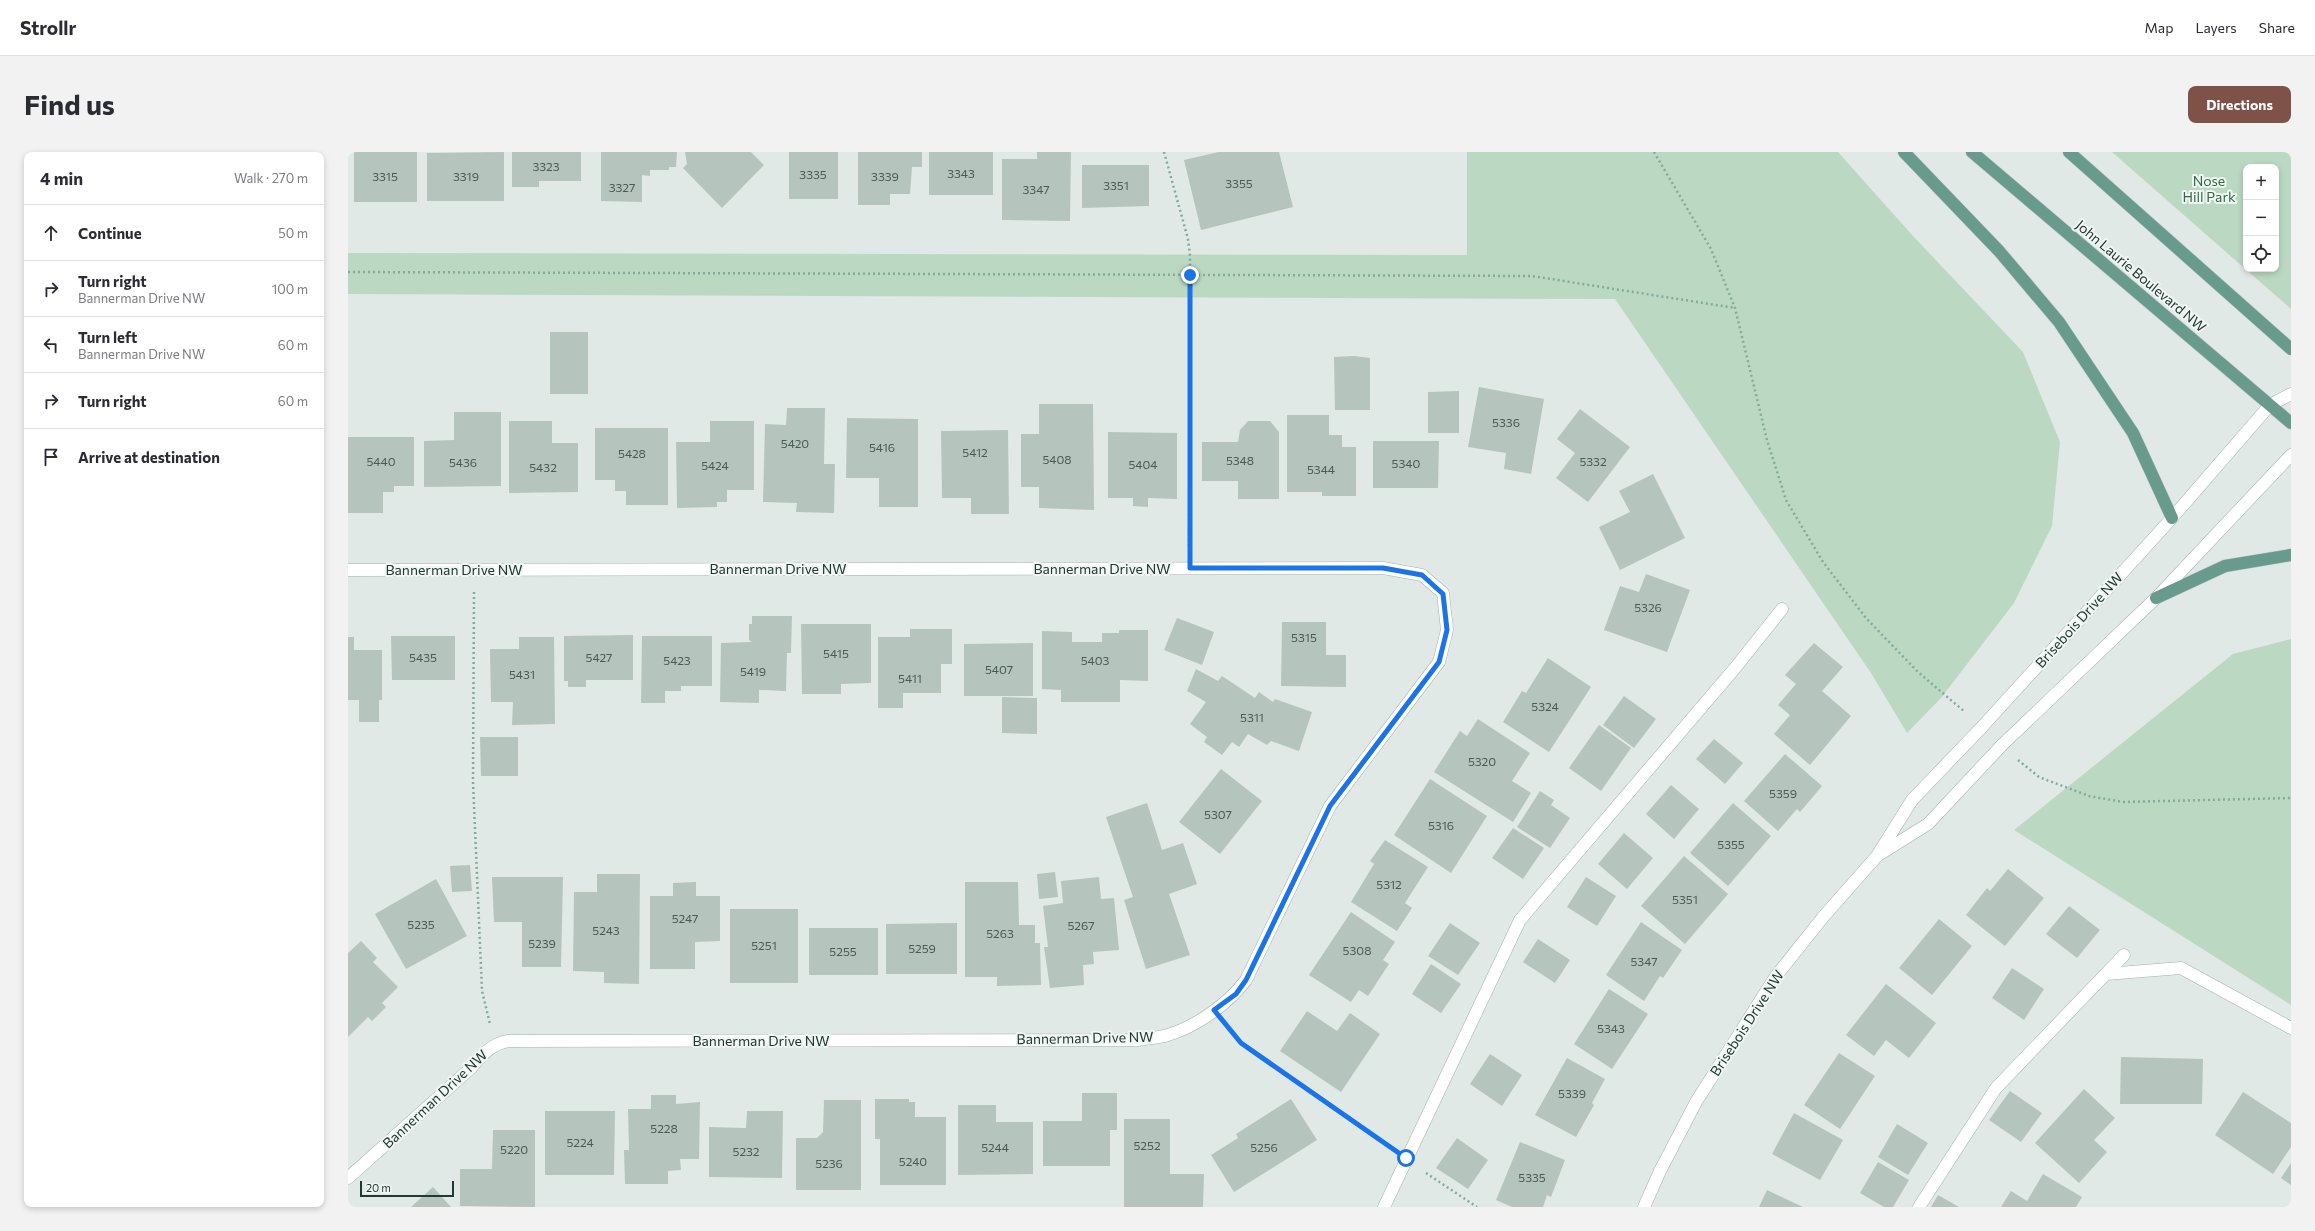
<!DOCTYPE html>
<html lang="en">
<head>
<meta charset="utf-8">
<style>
	:root { --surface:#fff; --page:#f2f2f3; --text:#2b2b33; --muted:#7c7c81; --line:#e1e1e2; --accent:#7e5249 }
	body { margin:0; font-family:Commissioner,sans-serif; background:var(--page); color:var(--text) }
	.controls { position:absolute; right:12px; top:12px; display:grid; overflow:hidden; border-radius:8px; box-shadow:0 2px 6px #0003 }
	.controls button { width:36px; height:36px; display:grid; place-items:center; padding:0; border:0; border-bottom:1px solid var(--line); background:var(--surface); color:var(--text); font:20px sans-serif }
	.scale { position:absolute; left:12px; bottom:10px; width:94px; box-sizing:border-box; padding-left:4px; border:2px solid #233832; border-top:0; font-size:11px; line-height:14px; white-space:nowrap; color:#233832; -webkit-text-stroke:3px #f0f6f3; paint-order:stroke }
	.stop { position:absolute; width:12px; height:12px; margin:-9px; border:3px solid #1a73e8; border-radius:50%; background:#fff }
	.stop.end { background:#1a73e8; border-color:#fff; box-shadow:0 1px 4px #0008 }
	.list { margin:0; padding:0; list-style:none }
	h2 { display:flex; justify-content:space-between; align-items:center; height:52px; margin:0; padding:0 16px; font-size:17px }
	h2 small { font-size:13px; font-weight:400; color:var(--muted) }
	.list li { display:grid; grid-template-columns:26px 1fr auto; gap:12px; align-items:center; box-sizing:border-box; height:56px; padding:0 16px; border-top:1px solid var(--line) }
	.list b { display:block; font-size:15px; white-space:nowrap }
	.list p { margin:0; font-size:13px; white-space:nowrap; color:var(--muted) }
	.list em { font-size:13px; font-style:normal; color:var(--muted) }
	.icon { flex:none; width:22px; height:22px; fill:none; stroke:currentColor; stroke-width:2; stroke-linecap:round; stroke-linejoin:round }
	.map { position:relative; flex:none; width:1943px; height:1055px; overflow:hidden; border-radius:8px }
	header { display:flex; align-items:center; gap:24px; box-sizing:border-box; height:56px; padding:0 20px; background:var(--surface); border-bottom:1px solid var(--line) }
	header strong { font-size:19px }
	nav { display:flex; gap:22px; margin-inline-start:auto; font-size:14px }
	.intro { display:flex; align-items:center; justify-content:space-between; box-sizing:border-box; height:96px; padding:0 24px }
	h1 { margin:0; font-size:28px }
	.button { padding:10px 18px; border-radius:8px; background:var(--accent); color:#fff; font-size:14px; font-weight:700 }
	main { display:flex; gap:24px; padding:0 24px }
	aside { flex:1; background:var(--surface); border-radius:8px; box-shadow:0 2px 6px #0003 }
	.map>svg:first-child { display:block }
	.green { fill:#bbd9c2; fill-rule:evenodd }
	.building { fill:#b6c4be }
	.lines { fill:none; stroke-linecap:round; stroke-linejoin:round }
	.service-casing { stroke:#a4b0ac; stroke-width:13 }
	.minor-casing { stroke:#a4b0ac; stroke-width:13 }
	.tertiary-casing { stroke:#a4b0ac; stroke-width:13 }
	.primary-casing { stroke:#bdc3c2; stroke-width:13 }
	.path { stroke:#84aa9d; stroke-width:2.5; stroke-dasharray:2 3; stroke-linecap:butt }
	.service { stroke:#fff; stroke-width:12 }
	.minor { stroke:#fff; stroke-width:12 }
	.tertiary { stroke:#fff; stroke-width:12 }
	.primary { stroke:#699b8d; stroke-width:12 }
	.route { stroke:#1a73e8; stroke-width:5 }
	.labels { text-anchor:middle; stroke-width:4; stroke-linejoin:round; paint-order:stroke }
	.number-label { font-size:12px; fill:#485b55 }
	.park-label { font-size:14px; fill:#316b46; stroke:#f0f6f3 }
	.street-label { font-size:14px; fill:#233832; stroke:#f0f6f3 }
</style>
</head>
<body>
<header>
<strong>Strollr</strong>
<nav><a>Map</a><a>Layers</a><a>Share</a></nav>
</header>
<div class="intro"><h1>Find us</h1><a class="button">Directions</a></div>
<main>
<aside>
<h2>4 min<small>Walk · 270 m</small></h2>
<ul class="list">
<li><svg class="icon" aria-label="ahead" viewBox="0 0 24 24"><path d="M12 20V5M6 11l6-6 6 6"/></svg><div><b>Continue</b></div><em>50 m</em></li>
<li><svg class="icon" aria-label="right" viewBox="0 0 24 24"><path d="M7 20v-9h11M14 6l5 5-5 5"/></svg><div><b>Turn right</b><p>Bannerman Drive NW</p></div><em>100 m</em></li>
<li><svg class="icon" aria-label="left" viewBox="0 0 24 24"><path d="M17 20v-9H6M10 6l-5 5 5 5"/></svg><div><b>Turn left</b><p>Bannerman Drive NW</p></div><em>60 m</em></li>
<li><svg class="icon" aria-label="right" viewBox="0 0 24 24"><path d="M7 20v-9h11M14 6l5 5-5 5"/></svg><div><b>Turn right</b></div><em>60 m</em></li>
<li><svg class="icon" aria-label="arrive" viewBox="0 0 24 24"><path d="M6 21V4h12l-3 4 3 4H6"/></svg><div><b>Arrive at destination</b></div></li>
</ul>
</aside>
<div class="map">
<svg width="1943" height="1055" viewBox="0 0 1943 1055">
	<rect width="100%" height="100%" fill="#e0e9e5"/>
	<!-- green -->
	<path class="green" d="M1119 0H1490L1565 84 1675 200 1712 290 1704 374 1666 451 1593 546 1559 581 1523 521 1267 147 0 142V101L1119 103Z
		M1764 0H1943V157ZM1898 15H1928V117H1898Z
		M1943 487V853L1666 678 1885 502Z"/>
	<!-- building -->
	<path class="building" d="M6 0H69V50H6Z
		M156 0V49H79V1Z
		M164 0H233V29H191V35H164Z
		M253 0H329L328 15H321V18H302V24L294 23V50L253 49Z
		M337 0H403L416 13 374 56 335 16 339 12Z
		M441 0H490V47H441Z
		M510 0H574V15H564L562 42H542V53H510Z
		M581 0H645V43H581Z
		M689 0H723L722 69 654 68V7H689Z
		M871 0H931L945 55 853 78 836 8Z
		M734 13H801V54L734 56Z
		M202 180H240V242H202Z
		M1006 204 1022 206V258H987L986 205Z
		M1131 235 1196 247 1183 322 1156 317 1158 301 1120 295Z
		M1111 239V281H1080V240Z
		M691 252H745L746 358 691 356V335H673V282H691Z
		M439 256H477L476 312H487L486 361 448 360 449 351 415 350 417 272 438 273Z
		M1232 257 1282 295 1240 350 1208 326 1227 301 1209 287Z
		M106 260H153V334L76 335V289L106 288Z
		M939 263H981V283H994V295H1008V344H974V340H939Z
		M499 266 570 267V355H531V326H498Z
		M161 269H204V291H230V340L161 341Z
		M362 269H406V338H379V350H369V355L329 356 328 290H362Z
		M900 269H922L931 280V347H890V329H854V290H890L892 278Z
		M247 276H320V353H278V339H267V328H247Z
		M660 278 661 362H623V346H594L593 279Z
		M760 280 829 281V347L800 346V355L785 354V346H760Z
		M0 285H66V334H46V340H35V361H0Z
		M1025 289H1091L1090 336H1025Z
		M1305 322 1337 386 1272 418 1251 375 1282 360 1271 339Z
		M1298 422 1342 438 1319 500 1256 478 1272 434 1291 440Z
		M404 464H444L443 501H439L438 539 411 538V551L372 550 373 491 404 490 401 488V472H404Z
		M829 466 866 480 854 513 816 498Z
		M934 470H978V503H998V535L933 534Z
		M453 472H523V531L493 532V542H454Z
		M562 477H604V512H593V541H555V556H530V485H562Z
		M771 478H800V529L772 528V550H713V538L694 537V479L724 480V490H754V481H771Z
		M285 483V528H238V535H220V529H216V484Z
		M43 484H107V528H44Z
		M294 484H364V534H333V539H317V551H293Z
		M0 485H6V498H34V548H31V570H11V548H0Z
		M171 485H206L207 572 164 573 165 550H143L142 497H171Z
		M685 491V544H616V492Z
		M1466 491 1495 515 1474 539 1503 564 1462 613 1426 582 1442 563 1430 553 1448 532 1437 523Z
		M1200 506 1243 535 1201 600 1155 570 1174 539 1178 541Z
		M848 517 870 529 874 524 907 546 911 540 925 550 927 547 964 560 951 599 923 589 919 593 900 582 891 595 884 590 874 603 856 590 859 585 842 572 858 550 839 539Z
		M1276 544 1308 567 1286 596 1255 573Z
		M654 545 689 546V582L654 581Z
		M1130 567 1182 601 1164 629 1183 641 1165 670 1086 620 1112 579 1119 584Z
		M1251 573 1283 596 1253 639 1221 616Z
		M132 585H170V624H133Z
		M1366 587 1395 611 1377 632 1348 607Z
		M1437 602 1474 634 1452 660 1449 657 1430 679 1396 649Z
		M873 617 914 649 872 702 831 670Z
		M1082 627 1139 664 1103 721 1046 683Z
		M1323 633 1351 657 1326 687 1298 662Z
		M1192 639 1206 648 1203 653 1222 666 1202 696 1169 675Z
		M799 651 814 698 835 691 849 732 821 742 842 803 798 817 776 748 785 745 758 665Z
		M1385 651 1423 684 1380 734 1342 701Z
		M1165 676 1196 696 1175 727 1144 706Z
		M1276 681 1305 706 1279 737 1250 712Z
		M1037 688 1080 715 1057 751 1064 756 1049 779 1003 750 1026 712 1022 709Z
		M1336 704 1380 742 1337 792 1293 754Z
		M122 713 124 739 104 740 102 714Z
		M1660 717 1696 746 1657 794 1618 763 1639 736 1642 739Z
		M707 720 710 745 691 747 689 722Z
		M249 722H292L291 832 256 831V820L225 819 226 740H249Z
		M144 725H215L213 815H174V770H146Z
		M751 725 753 747 766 746 771 798 745 800 746 812 735 813 736 833 702 836 696 795H700L695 754 715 751 713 729Z
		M1238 725 1268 744 1249 774 1219 755Z
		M88 727 119 784 58 817 27 762Z
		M348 730V744H372V789L347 790V817H302V744H325V731Z
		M617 730H670L671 773H687V791H692L693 833 649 834V825H617Z
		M1721 754 1752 778 1729 806 1698 782Z
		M382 757H450V831H382Z
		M1003 760 1047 790 1035 808 1041 812 1020 844 1011 838 1003 850 961 823Z
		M1591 767 1624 794 1584 843 1551 816Z
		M1293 770 1334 798 1315 826 1312 824 1296 849 1258 823Z
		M609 771V822H538V772Z
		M1102 771 1132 791 1110 823 1080 804Z
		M461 776H530V823H461Z
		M1190 787 1222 808 1207 831 1175 810Z
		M13 789 29 806 25 810 50 835 34 851 38 855 24 869 20 865 0 885V801Z
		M1083 812 1113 832 1093 861 1064 842Z
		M1664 816 1696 837 1676 868 1644 846Z
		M1538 832 1588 871 1561 906 1538 888 1526 904 1498 883Z
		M1261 837 1300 862 1264 917 1226 892Z
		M959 859 989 879 1002 861 1032 882 993 940 932 899Z
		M1491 901 1527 924 1492 977 1456 953Z
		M1142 902 1174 923 1154 954 1122 932Z
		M1773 905 1855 907 1854 952H1772Z
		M1219 906 1257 927 1244 951 1246 953 1228 985 1187 963Z
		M1736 937 1767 966 1746 988 1759 1000 1731 1031 1687 991Z
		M1662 939 1694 961 1673 990 1641 968Z
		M1895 940 1943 971V995L1925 1022 1867 983Z
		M734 941H769V978H762V1014H695V969H734Z
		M303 943H328V952L352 950 351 1007H332L333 1018 320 1019V1032H277L276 998H281L280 957H303Z
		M527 947H561V950H567V965H598V1033H532V987H527Z
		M943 947 969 988 886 1040 863 1003 890 986 888 982Z
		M476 948H513V1038H448V986H469L475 980Z
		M610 953H648V970H685V1022L610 1023Z
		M197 959H267L266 1023H197Z
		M399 959H435L434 1026 361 1025V975L398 976Z
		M1446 961 1495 988 1472 1028 1424 1002Z
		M776 967H822V1022H856L855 1055H776Z
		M1549 972 1580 991 1560 1023 1530 1005Z
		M145 978H187V1055L112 1054V1017H144Z
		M1109 986 1140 1008 1120 1037 1088 1016Z
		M1172 990 1217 1008 1203 1045 1199 1043 1195 1055H1164L1148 1048Z
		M1530 1010 1561 1028 1545 1055H1536L1512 1041Z
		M1943 1011V1033L1933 1026Z
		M1695 1022 1734 1045 1728 1055H1653L1663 1039 1679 1049Z
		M85 1035 103 1055H63Z
		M1419 1038 1455 1055H1411Z
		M1590 1043 1611 1055H1583Z"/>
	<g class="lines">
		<defs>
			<path id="service" d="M1758 822 1833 816 1943 876
				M1036 1055 1172 768 1387 516 1434 457
				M1571 1055 1648 936 1776 803"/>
			<path id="minor" d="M0 418 1035 416 1074 423 1095 441 1099 478 1091 510 982 654 898 828C880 852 849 874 820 883 811 886 800 886 790 888L160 889C143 892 134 903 123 916L0 1026"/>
			<path id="tertiary" d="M1532 702 1580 672 1654 593 1808 446 1943 303
				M1296 1055 1312 1019 1348 950 1428 824 1476 764 1529 704 1564 648 1634 575 1824 366 1922 253 1943 242"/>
			<path id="primary" d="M1556 0 1651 99 1711 170 1785 281 1824 366
				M1624 0 1943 271
				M1721 0 1943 197
				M1808 446 1877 414 1943 403"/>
		</defs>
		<!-- service casing -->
		<use href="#service" class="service-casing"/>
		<!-- minor casing -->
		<use href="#minor" class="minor-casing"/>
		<!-- tertiary casing -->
		<use href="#tertiary" class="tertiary-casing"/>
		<!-- primary casing -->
		<use href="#primary" class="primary-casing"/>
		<!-- path -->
		<path class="path" d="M816 0 840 87 842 104 841 394
			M1306 0 1363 97 1387 156 1419 288 1438 348 1475 410 1518 466 1570 520 1617 560
			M0 120 1184 124 1387 156
			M126 440 125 630 134 839 142 872
			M1670 608 1691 625 1741 644 1775 650 1943 646
			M880 876 893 891 1039 994
			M1078 1021 1129 1055"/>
		<!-- service -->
		<use href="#service" class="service"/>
		<!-- minor -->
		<use href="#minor" class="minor"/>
		<!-- tertiary -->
		<use href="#tertiary" class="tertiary"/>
		<!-- primary -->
		<use href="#primary" class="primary"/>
	</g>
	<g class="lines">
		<!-- route -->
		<path class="route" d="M842 123V416H1035L1074 423 1095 442 1099 478 1091 510 982 654 898 828 888 842 866 858 893 891 1058 1006"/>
	</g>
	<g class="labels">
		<!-- number labels -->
		<g class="number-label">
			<text x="198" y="19">3323</text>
			<text x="613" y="26">3343</text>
			<text x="465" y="27">3335</text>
			<text x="37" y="29">3315</text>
			<text x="118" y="29">3319</text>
			<text x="537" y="29">3339</text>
			<text x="891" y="36">3355</text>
			<text x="768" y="38">3351</text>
			<text x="274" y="40">3327</text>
			<text x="688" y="42">3347</text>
			<text x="1158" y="275">5336</text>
			<text x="447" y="296">5420</text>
			<text x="534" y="300">5416</text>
			<text x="627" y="305">5412</text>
			<text x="284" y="306">5428</text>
			<text x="709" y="312">5408</text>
			<text x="892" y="313">5348</text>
			<text x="33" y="314">5440</text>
			<text x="1245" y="314">5332</text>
			<text x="115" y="315">5436</text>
			<text x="1058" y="316">5340</text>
			<text x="795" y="317">5404</text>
			<text x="367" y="318">5424</text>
			<text x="195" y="320">5432</text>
			<text x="973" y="322">5344</text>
			<text x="1300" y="460">5326</text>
			<text x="956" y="490">5315</text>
			<text x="488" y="506">5415</text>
			<text x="75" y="510">5435</text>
			<text x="251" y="510">5427</text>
			<text x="329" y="513">5423</text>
			<text x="747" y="513">5403</text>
			<text x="651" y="522">5407</text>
			<text x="405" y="524">5419</text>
			<text x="174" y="527">5431</text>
			<text x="562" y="531">5411</text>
			<text x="1197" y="559">5324</text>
			<text x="904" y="570">5311</text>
			<text x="1134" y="614">5320</text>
			<text x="1435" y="646">5359</text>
			<text x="870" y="667">5307</text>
			<text x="1093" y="678">5316</text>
			<text x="1383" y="697">5355</text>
			<text x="1041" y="737">5312</text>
			<text x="1337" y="752">5351</text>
			<text x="337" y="771">5247</text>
			<text x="73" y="777">5235</text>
			<text x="733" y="778">5267</text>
			<text x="258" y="783">5243</text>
			<text x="652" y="786">5263</text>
			<text x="194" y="796">5239</text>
			<text x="416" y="798">5251</text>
			<text x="574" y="801">5259</text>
			<text x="1009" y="803">5308</text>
			<text x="495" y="804">5255</text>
			<text x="1296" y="814">5347</text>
			<text x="1263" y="881">5343</text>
			<text x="1224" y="946">5339</text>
			<text x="316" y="981">5228</text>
			<text x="232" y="995">5224</text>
			<text x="799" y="998">5252</text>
			<text x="647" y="1000">5244</text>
			<text x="916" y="1000">5256</text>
			<text x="166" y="1002">5220</text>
			<text x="398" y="1004">5232</text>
			<text x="565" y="1014">5240</text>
			<text x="481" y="1016">5236</text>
			<text x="1184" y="1030">5335</text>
		</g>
		<!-- park labels -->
		<g class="park-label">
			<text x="1861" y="34">Nose<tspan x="1861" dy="16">Hill Park</tspan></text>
		</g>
		<!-- street labels -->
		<g class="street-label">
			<text transform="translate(1793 124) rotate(40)" y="5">John Laurie Boulevard NW</text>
			<text x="430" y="422">Bannerman Drive NW</text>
			<text x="754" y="422">Bannerman Drive NW</text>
			<text x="106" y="423">Bannerman Drive NW</text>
			<text transform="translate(1731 468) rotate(-48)" y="5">Brisebois Drive NW</text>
			<text transform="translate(1399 871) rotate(-57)" y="5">Brisebois Drive NW</text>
			<text transform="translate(737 886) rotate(-1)" y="5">Bannerman Drive NW</text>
			<text x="413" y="894">Bannerman Drive NW</text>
			<text transform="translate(87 947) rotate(-43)" y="5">Bannerman Drive NW</text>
		</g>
	</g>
</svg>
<div class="controls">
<button>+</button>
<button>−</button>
<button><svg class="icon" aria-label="locate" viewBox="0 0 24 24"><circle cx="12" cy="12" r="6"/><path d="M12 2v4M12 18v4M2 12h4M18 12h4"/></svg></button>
</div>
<div class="scale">20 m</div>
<div class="stop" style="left:1058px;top:1006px"></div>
<div class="stop end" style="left:842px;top:123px"></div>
</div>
</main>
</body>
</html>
